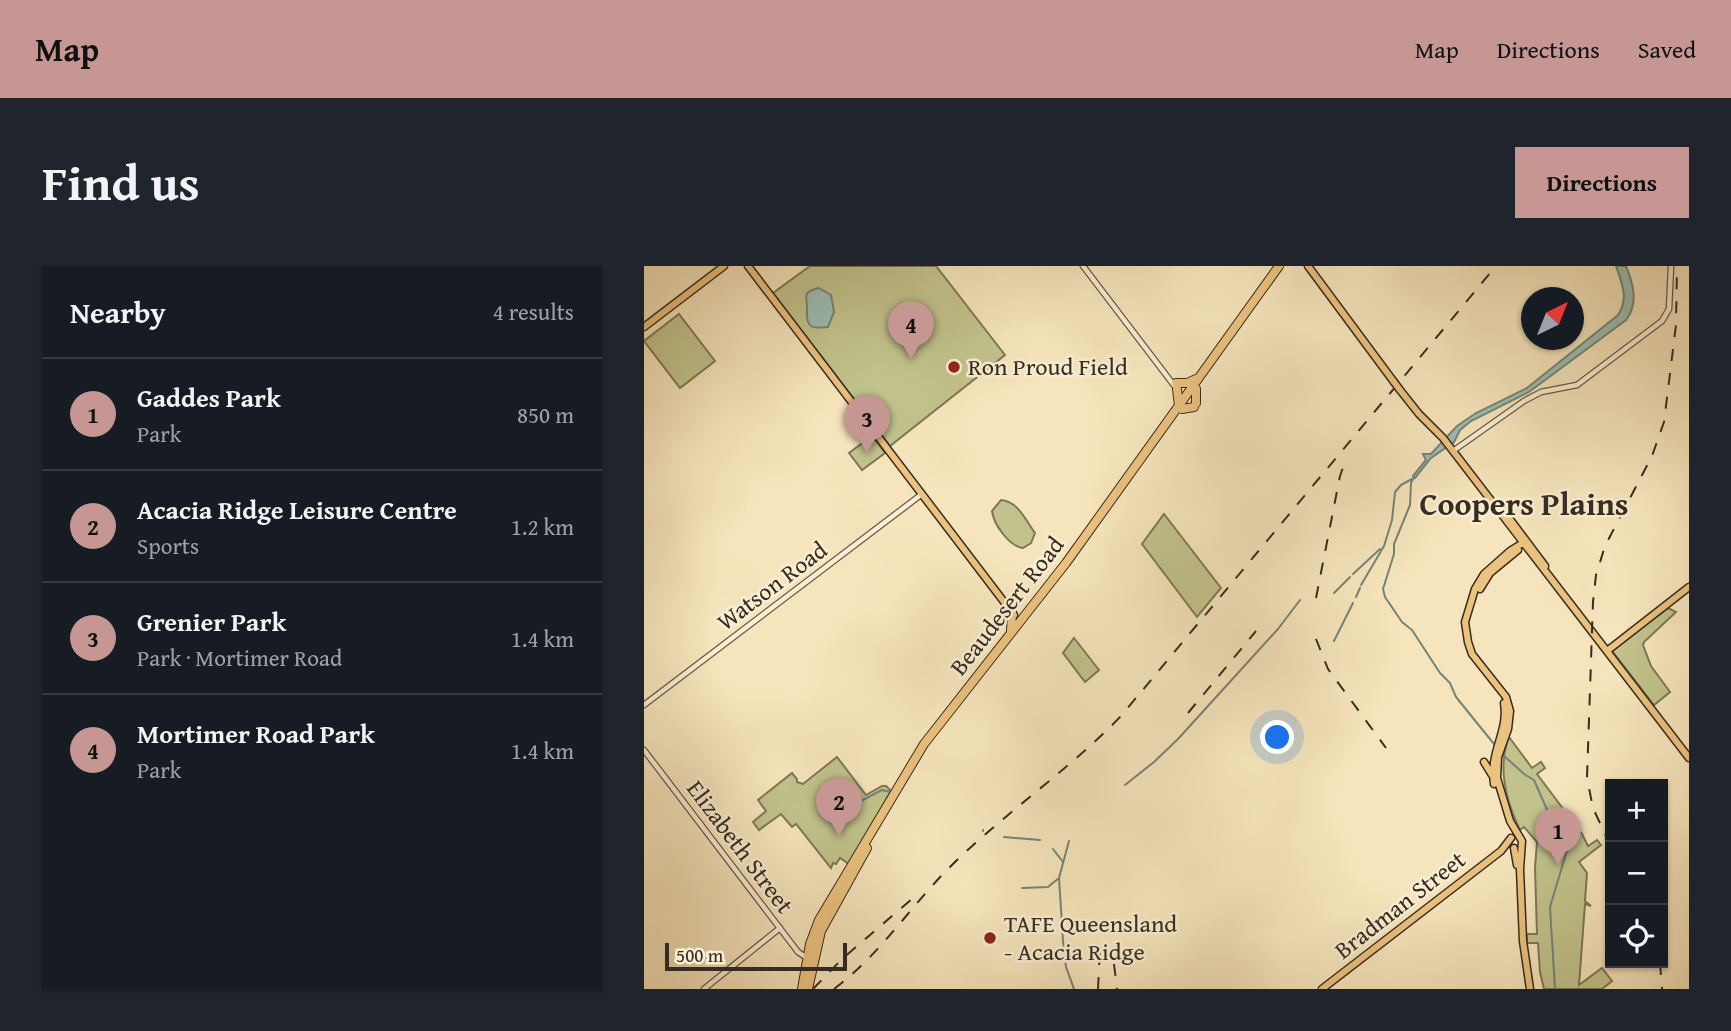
<!DOCTYPE html>
<html lang="en">
<head>
<meta charset="utf-8">
<style>
	:root { --surface:#171b24; --page:#20242c; --text:#f1f3f6; --muted:#9ea1a6; --line:#363941; --accent:#c59692 }
	body { margin:0; font-family:"Gentium Book Plus",serif; background:var(--page); color:var(--text) }
	.controls { position:absolute; right:21px; bottom:21px; display:grid; overflow:hidden; border-radius:0px; box-shadow:0 2px 5px #0004 }
	.controls button { width:63px; height:63px; display:grid; place-items:center; padding:0; border:0; border-bottom:2px solid var(--line); background:var(--surface); color:var(--text); font:35px sans-serif }
	.compass { position:absolute; left:877px; top:21px; width:63px; height:63px; border-radius:50%; background:var(--surface); box-shadow:0 2px 5px #0004; rotate:43deg }
	.scale { position:absolute; left:21px; bottom:18px; width:182px; box-sizing:border-box; padding-left:7px; border:4px solid #372c21; border-top:0; font-size:19px; line-height:24px; white-space:nowrap; color:#372c21; -webkit-text-stroke:5px #f9eed3; paint-order:stroke }
	.you { position:absolute; left:634px; top:472px; width:24px; height:24px; margin:-18px; border:5px solid #fff; border-radius:50%; background:#1a73e8; box-shadow:0 0 0 10px #1a73e833 }
	.badge { display:grid; place-items:center; width:46px; height:46px; border-radius:50%; background:var(--accent); color:#111; font-size:23px; font-weight:700 }
	.pin { position:absolute; translate:-50% -58px; filter:drop-shadow(0 2px 4px #0008) }
	.pin::after { content:''; position:absolute; top:37px; width:24px; height:21px; background:inherit; clip-path:polygon(0 0,100% 0,50% 100%) }
	.list { margin:0; padding:0; list-style:none }
	h2 { display:flex; justify-content:space-between; align-items:center; height:91px; margin:0; padding:0 28px; font-size:30px }
	h2 small { font-size:23px; font-weight:400; color:var(--muted) }
	.list li { display:grid; grid-template-columns:46px 1fr auto; gap:21px; align-items:center; box-sizing:border-box; height:112px; padding:0 28px; border-top:2px solid var(--line) }
	.list b { display:block; font-size:26px; white-space:nowrap }
	.list p { margin:0; font-size:23px; white-space:nowrap; color:var(--muted) }
	.list em { font-size:23px; font-style:normal; color:var(--muted) }
	.icon { flex:none; width:38px; height:38px; fill:none; stroke:currentColor; stroke-width:2; stroke-linecap:round; stroke-linejoin:round }
	.map { position:relative; flex:none; width:1045px; height:723px; overflow:hidden; border-radius:0px }
	header { display:flex; align-items:center; gap:42px; box-sizing:border-box; height:98px; padding:0 35px; background:var(--accent); color:#111 }
	header strong { font-size:33px }
	nav { display:flex; gap:38px; margin-inline-start:auto; font-size:24px }
	.intro { display:flex; align-items:center; justify-content:space-between; box-sizing:border-box; height:168px; padding:0 42px }
	h1 { margin:0; font-size:49px }
	.button { padding:18px 32px; border-radius:0px; background:var(--accent); color:#111; font-size:24px; font-weight:700 }
	main { display:flex; gap:42px; padding:0 42px }
	aside { flex:1; background:var(--surface); border-radius:0px; box-shadow:0 2px 5px #0004 }
	.map>svg:first-child { display:block }
	.green { fill:#c2c38c; stroke:#7c7856; stroke-width:2 }
	.water { fill:#9dbfb4; stroke:#748479; stroke-width:2 }
	.lines { fill:none; stroke-linecap:round; stroke-linejoin:round }
	.stream { stroke:#748479; stroke-width:2 }
	.minor-casing { stroke:#675a48; stroke-width:7 }
	.major-casing { stroke:#372c21; stroke-width:9 }
	.highway-casing { stroke:#372c21; stroke-width:10 }
	.minor { stroke:#f9eed3; stroke-width:4.5 }
	.major { stroke:#ebc27e; stroke-width:6 }
	.highway { stroke:#ebc27e; stroke-width:8 }
	.rail { stroke:#372c21; stroke-width:2; stroke-dasharray:12 12; stroke-linecap:butt }
	.major-bridge-casing { stroke:#372c21; stroke-width:9; stroke-linecap:butt }
	.major-bridge { stroke:#ebc27e; stroke-width:6 }
	.poi-dot { fill:#8f2418; stroke:#f9eed3; stroke-width:2.5 }
	.labels { text-anchor:middle; stroke-width:5; stroke-linejoin:round; paint-order:stroke }
	.poi-label { font-size:24px; fill:#372c21; stroke:#f9eed3; text-anchor:start }
	.street-label { font-size:24px; fill:#372c21; stroke:#f9eed3 }
	.district-label { font-size:32px; font-weight:bold; fill:#372c21; stroke:#f9eed3 }
</style>
</head>
<body>
<header>
<strong>Map</strong>
<nav><a>Map</a><a>Directions</a><a>Saved</a></nav>
</header>
<div class="intro"><h1>Find us</h1><a class="button">Directions</a></div>
<main>
<aside>
<h2>Nearby<small>4 results</small></h2>
<ul class="list">
<li><span class="badge">1</span><div><b>Gaddes Park</b><p>Park</p></div><em>850 m</em></li>
<li><span class="badge">2</span><div><b>Acacia Ridge Leisure Centre</b><p>Sports</p></div><em>1.2 km</em></li>
<li><span class="badge">3</span><div><b>Grenier Park</b><p>Park · Mortimer Road</p></div><em>1.4 km</em></li>
<li><span class="badge">4</span><div><b>Mortimer Road Park</b><p>Park</p></div><em>1.4 km</em></li>
</ul>
</aside>
<div class="map">
<svg width="1045" height="723" viewBox="0 0 1045 723">
	<rect width="100%" height="100%" fill="#f6e5bc"/>
	<filter id="stains"><feTurbulence type="fractalNoise" baseFrequency=".00286" numOctaves="4"/><feColorMatrix values="0 0 0 0 .2 0 0 0 0 .09 0 0 0 0 .02 0 0 0 .5 -.17"/></filter>
	<radialGradient id="worn" r=".72"><stop offset=".6" stop-color="#630" stop-opacity="0"/><stop offset="1" stop-color="#630" stop-opacity=".3"/></radialGradient>
	<!-- green -->
	<path class="green" d="M166 0H292L361 89 246 180 129 27Z
		M35 48 71 95 36 122 0 75Z
		M228 170 241 187 218 204 205 187Z
		M357 234C374 235 382 255 391 267L387 277 379 282C365 280 350 259 348 245Z
		M520 248 577 322 553 351 498 278Z
		M1024 342 1032 346 1000 376 999 379 1007 400 1026 426 1010 439 969 386V383Z
		M430 372 455 404 441 416 419 387Z
		M865 471 888 502 897 496 901 502 893 508 938 568 944 580 953 574 957 579 935 596 943 607 941 635 947 640 941 638 935 719 958 702 968 715 958 723H900L896 706 894 677H883V668H893L891 602 893 576 880 561 876 564C862 535 853 502 865 471Z
		M193 491 222 529 238 520H242L247 525 205 598 196 592 192 598 189 597 187 602 152 558 148 561 137 548 115 564 109 556 122 545 114 534 148 507 153 513V516L159 518Z"/>
	<!-- water -->
	<path class="water" d="M972 0H982C989 17 995 38 982 54L885 126 827 155 816 164 810 176 787 192 771 212 769 210 782 194 779 188H787L813 160 832 147 883 122 974 49C985 33 978 17 972 0Z
		M175 22 187 29 190 46 184 61C168 63 162 62 163 44 164 30 156 27 175 22Z"/>
	<g class="lines">
		<!-- stream -->
		<path class="stream" d="M770 211 767 217 766 239 750 278V288L739 323 741 331 758 356 768 364 796 407 806 417 812 431 850 478
			M709 308 736 283
			M717 319 740 280 748 254 751 226 757 219 768 213
			M690 327 706 311
			M712 331 716 322
			M690 375 709 337
			M858 488 880 508 890 514 904 546 914 561 926 574 906 641 911 723
			M481 519 510 496 534 473 634 363 656 334
			M213 537 238 524 246 526
			M339 564V565
			M360 571 396 574
			M425 575 415 612 419 675 422 701 430 723
			M409 583 419 596
			M378 622 404 621 415 612"/>
		<defs>
			<path id="minor" d="M439 0 532 122
				M809 185 880 135 897 126 933 119 1018 55 1025 43 1027 0
				M0 439 278 228
				M0 484 154 686 163 692
				M60 723 136 662"/>
			<path id="major" d="M104 0 370 349
				M664 0 750 116
				M0 61 80 0
				M756 124 775 148 799 172 1045 492
				M859 244 901 300
				M882 275 866 285 840 308 831 323 821 356 824 376 828 388 862 431 866 445 864 463 854 491 853 512 866 555 878 575 876 603 879 675 886 723
				M836 323 846 307 874 284
				M963 385 1045 321
				M840 496 848 509
				M850 518C845 485 865 466 860 437
				M870 582 873 599
				M678 723 857 585 867 572"/>
			<path id="highway" d="M532 117H543L552 113
				M533 123 535 140
				M552 123V137
				M538 143 550 141
				M367 365 368 346
				M158 723 166 678 175 654 280 478 422 297 635 0
				M164 723 177 665 223 582"/>
		</defs>
		<!-- minor casing -->
		<use href="#minor" class="minor-casing"/>
		<!-- major casing -->
		<use href="#major" class="major-casing"/>
		<!-- highway casing -->
		<use href="#highway" class="highway-casing"/>
		<!-- minor -->
		<use href="#minor" class="minor"/>
		<!-- major -->
		<use href="#major" class="major"/>
		<!-- highway -->
		<use href="#highway" class="highway"/>
		<!-- rail -->
		<path class="rail" d="M672 332 696 210 702 193
			M672 373 684 403 742 482
			M544 447 612 365
			M966 579 949 542 943 512 949 336 952 309 961 280 1008 190 1020 156 1032 59 1033 0
			M1016 697 1018 723
			M470 698 473 723
			M169 723 198 693 269 632
			M190 723C237 688 267 639 308 599 362 546 425 504 477 450L852 0
			M454 723 456 681"/>
		<defs>
			<path id="major-bridge" d="M750 116 756 124"/>
		</defs>
		<!-- major-bridge casing -->
		<use href="#major-bridge" class="major-bridge-casing"/>
		<!-- major-bridge -->
		<use href="#major-bridge" class="major-bridge"/>
	</g>
	<!-- markers -->
	<g class="poi-dot">
		<circle cx="310" cy="101" r="7"/>
		<circle cx="346" cy="672" r="7"/>
	</g>
	<g class="labels">
		<!-- poi labels -->
		<g class="poi-label">
			<text x="324" y="109">Ron Proud Field</text>
			<text x="360" y="666">TAFE Queensland<tspan x="360" dy="28">- Acacia Ridge</tspan></text>
		</g>
		<!-- street labels -->
		<g class="street-label">
			<text transform="translate(128 320) rotate(-37)" y="8">Watson Road</text>
			<text transform="translate(363 340) rotate(-52)" y="8">Beaudesert Road</text>
			<text transform="translate(96 581) rotate(53)" y="8">Elizabeth Street</text>
			<text transform="translate(756 639) rotate(-38)" y="8">Bradman Street</text>
		</g>
		<!-- district labels -->
		<g class="district-label">
			<text x="880" y="249">Coopers Plains</text>
		</g>
	</g>
	<rect width="100%" height="100%" filter="url(#stains)"/>
	<rect width="100%" height="100%" fill="url(#worn)"/>
</svg>
<div class="controls">
<button>+</button>
<button>−</button>
<button><svg class="icon" aria-label="locate" viewBox="0 0 24 24"><circle cx="12" cy="12" r="6"/><path d="M12 2v4M12 18v4M2 12h4M18 12h4"/></svg></button>
</div>
<svg class="compass" viewBox="-18 -18 36 36"><path d="M0-13l5 13h-10z" fill="#e53935"/><path d="M0 13l5-13h-10z" fill="#9ea1a6"/></svg>
<div class="scale">500 m</div>
<div class="you"></div>
<div class="pin badge" style="left:914px;top:599px">1</div>
<div class="pin badge" style="left:195px;top:570px">2</div>
<div class="pin badge" style="left:223px;top:187px">3</div>
<div class="pin badge" style="left:267px;top:93px">4</div>
</div>
</main>
</body>
</html>
